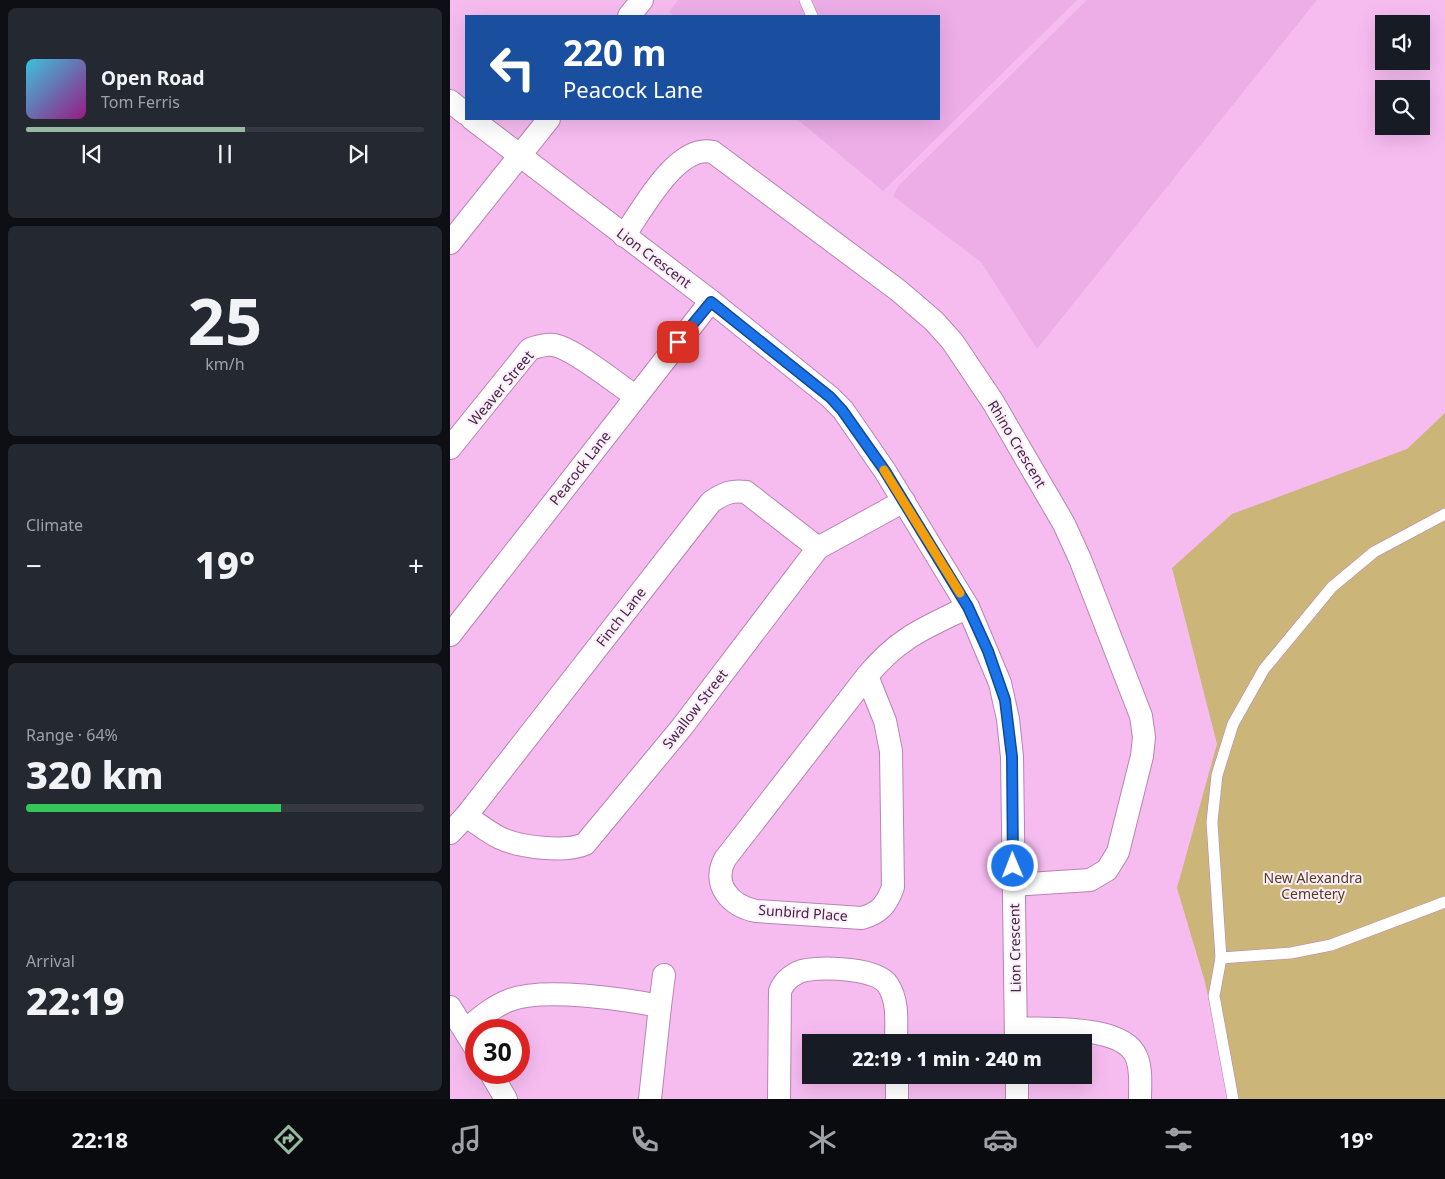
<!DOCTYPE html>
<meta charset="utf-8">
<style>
:root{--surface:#171b24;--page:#242831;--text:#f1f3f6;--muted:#9ea1a6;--line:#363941;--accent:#97b8a2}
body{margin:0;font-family:"Noto Sans",sans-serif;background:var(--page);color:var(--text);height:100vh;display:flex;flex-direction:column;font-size:19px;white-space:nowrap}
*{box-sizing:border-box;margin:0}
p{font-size:16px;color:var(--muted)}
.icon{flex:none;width:28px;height:28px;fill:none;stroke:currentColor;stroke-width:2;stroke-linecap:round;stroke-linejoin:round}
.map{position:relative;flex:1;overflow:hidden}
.drawer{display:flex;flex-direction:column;gap:8px;padding:8px;background:#0d0f14;width:450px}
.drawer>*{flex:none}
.banner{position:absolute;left:15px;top:15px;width:475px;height:105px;border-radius:0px;box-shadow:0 5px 20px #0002;background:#1a4fa0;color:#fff;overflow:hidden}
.controls{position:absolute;left:925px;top:15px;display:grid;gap:10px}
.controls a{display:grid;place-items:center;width:55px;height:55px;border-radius:0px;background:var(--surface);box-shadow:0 5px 20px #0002;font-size:25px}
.speed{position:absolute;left:15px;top:1019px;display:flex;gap:10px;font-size:25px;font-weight:700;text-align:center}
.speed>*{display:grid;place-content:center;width:65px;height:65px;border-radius:50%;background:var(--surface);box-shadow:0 5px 20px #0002;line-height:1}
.speed .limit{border:8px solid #d22;background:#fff;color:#111}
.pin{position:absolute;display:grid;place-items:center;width:42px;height:42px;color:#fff;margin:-21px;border-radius:10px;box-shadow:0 2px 8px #0006}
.me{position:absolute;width:55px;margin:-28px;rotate:359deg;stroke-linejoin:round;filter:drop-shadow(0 0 4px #0008)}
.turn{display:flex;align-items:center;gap:18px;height:105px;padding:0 15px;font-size:22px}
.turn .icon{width:65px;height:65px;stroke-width:2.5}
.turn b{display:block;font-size:35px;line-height:42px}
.big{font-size:38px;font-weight:800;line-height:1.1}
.drawer .card{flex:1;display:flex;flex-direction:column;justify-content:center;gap:8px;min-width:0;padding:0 18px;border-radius:8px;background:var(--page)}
.drawer .dial{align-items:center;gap:0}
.dial b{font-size:65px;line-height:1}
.song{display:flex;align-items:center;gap:15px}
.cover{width:60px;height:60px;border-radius:8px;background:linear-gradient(135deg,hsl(190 70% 55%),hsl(310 70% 35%))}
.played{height:5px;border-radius:2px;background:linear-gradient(90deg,var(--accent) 55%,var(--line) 55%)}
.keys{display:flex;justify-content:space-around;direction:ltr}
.heat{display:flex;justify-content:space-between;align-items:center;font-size:28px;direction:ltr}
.charge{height:8px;border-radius:4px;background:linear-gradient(90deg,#34c759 64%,var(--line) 0)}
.trip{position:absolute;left:352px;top:1034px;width:290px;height:50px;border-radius:0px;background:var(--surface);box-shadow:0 5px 20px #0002;font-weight:800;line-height:50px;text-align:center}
.dock{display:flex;height:80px;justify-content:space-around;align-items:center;background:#090b0e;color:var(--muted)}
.dock .icon{width:35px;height:35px}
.dock .on{color:var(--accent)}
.dock b{font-size:22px;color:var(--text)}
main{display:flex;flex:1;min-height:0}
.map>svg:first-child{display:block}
.built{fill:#edade7}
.green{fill:#cbb578}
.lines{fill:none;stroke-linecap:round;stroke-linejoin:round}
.service-casing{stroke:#b982b4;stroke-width:12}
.minor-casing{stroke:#b982b4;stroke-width:24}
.service{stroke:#fff;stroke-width:11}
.minor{stroke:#fff;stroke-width:22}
.route-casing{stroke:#114b97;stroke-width:12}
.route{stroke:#1a73e8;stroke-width:9}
.slow{stroke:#f59e0b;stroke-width:9}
.labels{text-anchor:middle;stroke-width:4;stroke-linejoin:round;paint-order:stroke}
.street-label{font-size:14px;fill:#3f293d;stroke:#feecfc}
.park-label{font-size:14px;fill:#4f4119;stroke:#feecfc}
</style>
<main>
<section class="drawer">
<div class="card">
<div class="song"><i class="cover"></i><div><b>Open Road</b><p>Tom Ferris</p></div></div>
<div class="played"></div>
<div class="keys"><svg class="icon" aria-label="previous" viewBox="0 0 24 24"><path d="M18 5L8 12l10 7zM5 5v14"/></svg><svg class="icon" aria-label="pause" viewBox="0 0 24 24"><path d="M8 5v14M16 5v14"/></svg><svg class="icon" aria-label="next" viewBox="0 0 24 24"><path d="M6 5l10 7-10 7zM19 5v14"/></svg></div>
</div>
<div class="card dial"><b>25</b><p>km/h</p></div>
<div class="card"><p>Climate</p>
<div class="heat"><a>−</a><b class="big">19°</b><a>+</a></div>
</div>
<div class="card"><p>Range · 64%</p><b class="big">320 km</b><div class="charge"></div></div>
<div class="card"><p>Arrival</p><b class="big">22:19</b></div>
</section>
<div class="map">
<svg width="995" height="1099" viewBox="0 0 995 1099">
<rect width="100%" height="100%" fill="#f6bcf0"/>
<g class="built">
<path d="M228 0H627L433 191 347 119H489V16H224L219 12Z"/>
<path d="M637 0H867L587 349 531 262 443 196 449 185Z"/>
</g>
<path class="green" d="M995 413V1099H779L755 982 727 888 767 744 722 568 782 514 957 449Z"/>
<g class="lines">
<defs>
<g id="service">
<path d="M355 0 362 16"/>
<path d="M771 958 841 953 881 945 995 902"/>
<path d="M783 1099 764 996 771 958 762 822 767 775 783 724 814 669 882 587 924 552 995 514"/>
</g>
<g id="minor">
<path d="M179 16 192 0"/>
<path d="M0 101 16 114"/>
<path d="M22 119 261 301 380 397 393 410 435 471 518 607 550 683 558 719 562 757 566 1042"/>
<path d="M174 236C192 210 227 143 263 152L449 291 484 321 502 341 543 402 614 524 630 559 691 716 694 737 692 756 668 852 657 870 640 880 563 885"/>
<path d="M0 243 99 119"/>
<path d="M0 448 80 349C87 347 94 344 103 345 122 347 167 384 185 396"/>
<path d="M0 635 261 301"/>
<path d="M417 676 435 721 441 751 443 887C437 904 430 913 412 918L306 911C281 906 261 885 275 859Z"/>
<path d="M417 676C449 637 475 628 518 607"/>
<path d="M16 816C27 823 38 832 50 838 69 847 115 853 135 844L232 727 368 548 454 501"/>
<path d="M0 833 16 816 261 502C274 493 282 490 296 492L368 548"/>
<path d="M210 1006 214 975"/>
<path d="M0 1007 26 1049"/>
<path d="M566 1028C596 1030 672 1024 686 1056 692 1069 690 1085 690 1099"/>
<path d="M15 1030C29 1019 43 1006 60 1000 93 987 173 999 210 1006L200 1099"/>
<path d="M40 1072 56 1099"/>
<path d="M447 1075V1099"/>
<path d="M567 1075V1099"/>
<path d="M329 1099 330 991C334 980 345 972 356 970 376 967 427 968 438 985 449 1002 446 1024 446 1042"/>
</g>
</defs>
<use href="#service" class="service-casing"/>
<use href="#minor" class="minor-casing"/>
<use href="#service" class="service"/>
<use href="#minor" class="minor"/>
</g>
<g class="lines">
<defs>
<path id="route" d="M228 342 261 302 380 397 392 410 435 471 518 607 538 651 555 700 562 757 563 866"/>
</defs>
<use href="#route" class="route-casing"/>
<use href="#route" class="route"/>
<path class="slow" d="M434 470 510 593"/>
</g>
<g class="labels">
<g class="street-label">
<text transform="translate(204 258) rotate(37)" y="5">Lion Crescent</text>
<text transform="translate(51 388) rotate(-50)" y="5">Weaver Street</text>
<text transform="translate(567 444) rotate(59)" y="5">Rhino Crescent</text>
<text transform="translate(130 468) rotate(-52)" y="5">Peacock Lane</text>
<text transform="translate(171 617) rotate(-52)" y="5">Finch Lane</text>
<text transform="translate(245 709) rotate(-52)" y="5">Swallow Street</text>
<text transform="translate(353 913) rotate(4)" y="5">Sunbird Place</text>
<text transform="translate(565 948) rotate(-91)" y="5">Lion Crescent</text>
</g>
<g class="park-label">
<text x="863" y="883">New Alexandra<tspan x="863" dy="16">Cemetery</tspan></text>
</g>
</g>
</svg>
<div class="controls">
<a><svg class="icon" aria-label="sound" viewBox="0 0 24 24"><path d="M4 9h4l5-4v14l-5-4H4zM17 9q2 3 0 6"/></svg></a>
<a><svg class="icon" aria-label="search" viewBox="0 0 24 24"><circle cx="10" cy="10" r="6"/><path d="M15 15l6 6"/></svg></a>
</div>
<div class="speed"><div class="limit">30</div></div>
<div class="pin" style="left:228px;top:342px;background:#d93025"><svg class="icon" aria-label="arrive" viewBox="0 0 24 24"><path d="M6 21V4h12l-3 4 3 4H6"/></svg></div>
<svg class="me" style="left:563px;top:866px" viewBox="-20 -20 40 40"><circle r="17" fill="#1a73e8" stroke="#fff" stroke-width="3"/><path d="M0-11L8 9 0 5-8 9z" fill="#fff"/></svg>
<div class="trip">22:19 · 1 min · 240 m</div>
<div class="banner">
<div class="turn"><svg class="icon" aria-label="left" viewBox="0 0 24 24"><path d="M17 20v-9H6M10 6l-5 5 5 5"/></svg><div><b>220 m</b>Peacock Lane</div></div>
</div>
</div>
</main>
<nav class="dock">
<b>22:18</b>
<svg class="icon on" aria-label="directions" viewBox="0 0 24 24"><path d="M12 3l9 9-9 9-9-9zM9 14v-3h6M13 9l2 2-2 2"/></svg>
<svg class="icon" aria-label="music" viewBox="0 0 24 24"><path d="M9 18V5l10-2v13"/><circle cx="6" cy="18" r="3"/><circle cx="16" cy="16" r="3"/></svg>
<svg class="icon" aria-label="phone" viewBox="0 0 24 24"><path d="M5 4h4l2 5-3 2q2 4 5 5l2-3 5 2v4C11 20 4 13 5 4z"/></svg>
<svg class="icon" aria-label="climate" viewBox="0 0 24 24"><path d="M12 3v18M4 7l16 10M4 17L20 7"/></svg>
<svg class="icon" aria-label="car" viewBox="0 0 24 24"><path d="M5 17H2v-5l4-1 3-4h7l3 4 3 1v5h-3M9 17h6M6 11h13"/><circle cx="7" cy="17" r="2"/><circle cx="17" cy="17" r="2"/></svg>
<svg class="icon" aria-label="filters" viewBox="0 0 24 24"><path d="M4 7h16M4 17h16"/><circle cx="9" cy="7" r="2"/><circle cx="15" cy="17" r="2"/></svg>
<b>19°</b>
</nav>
